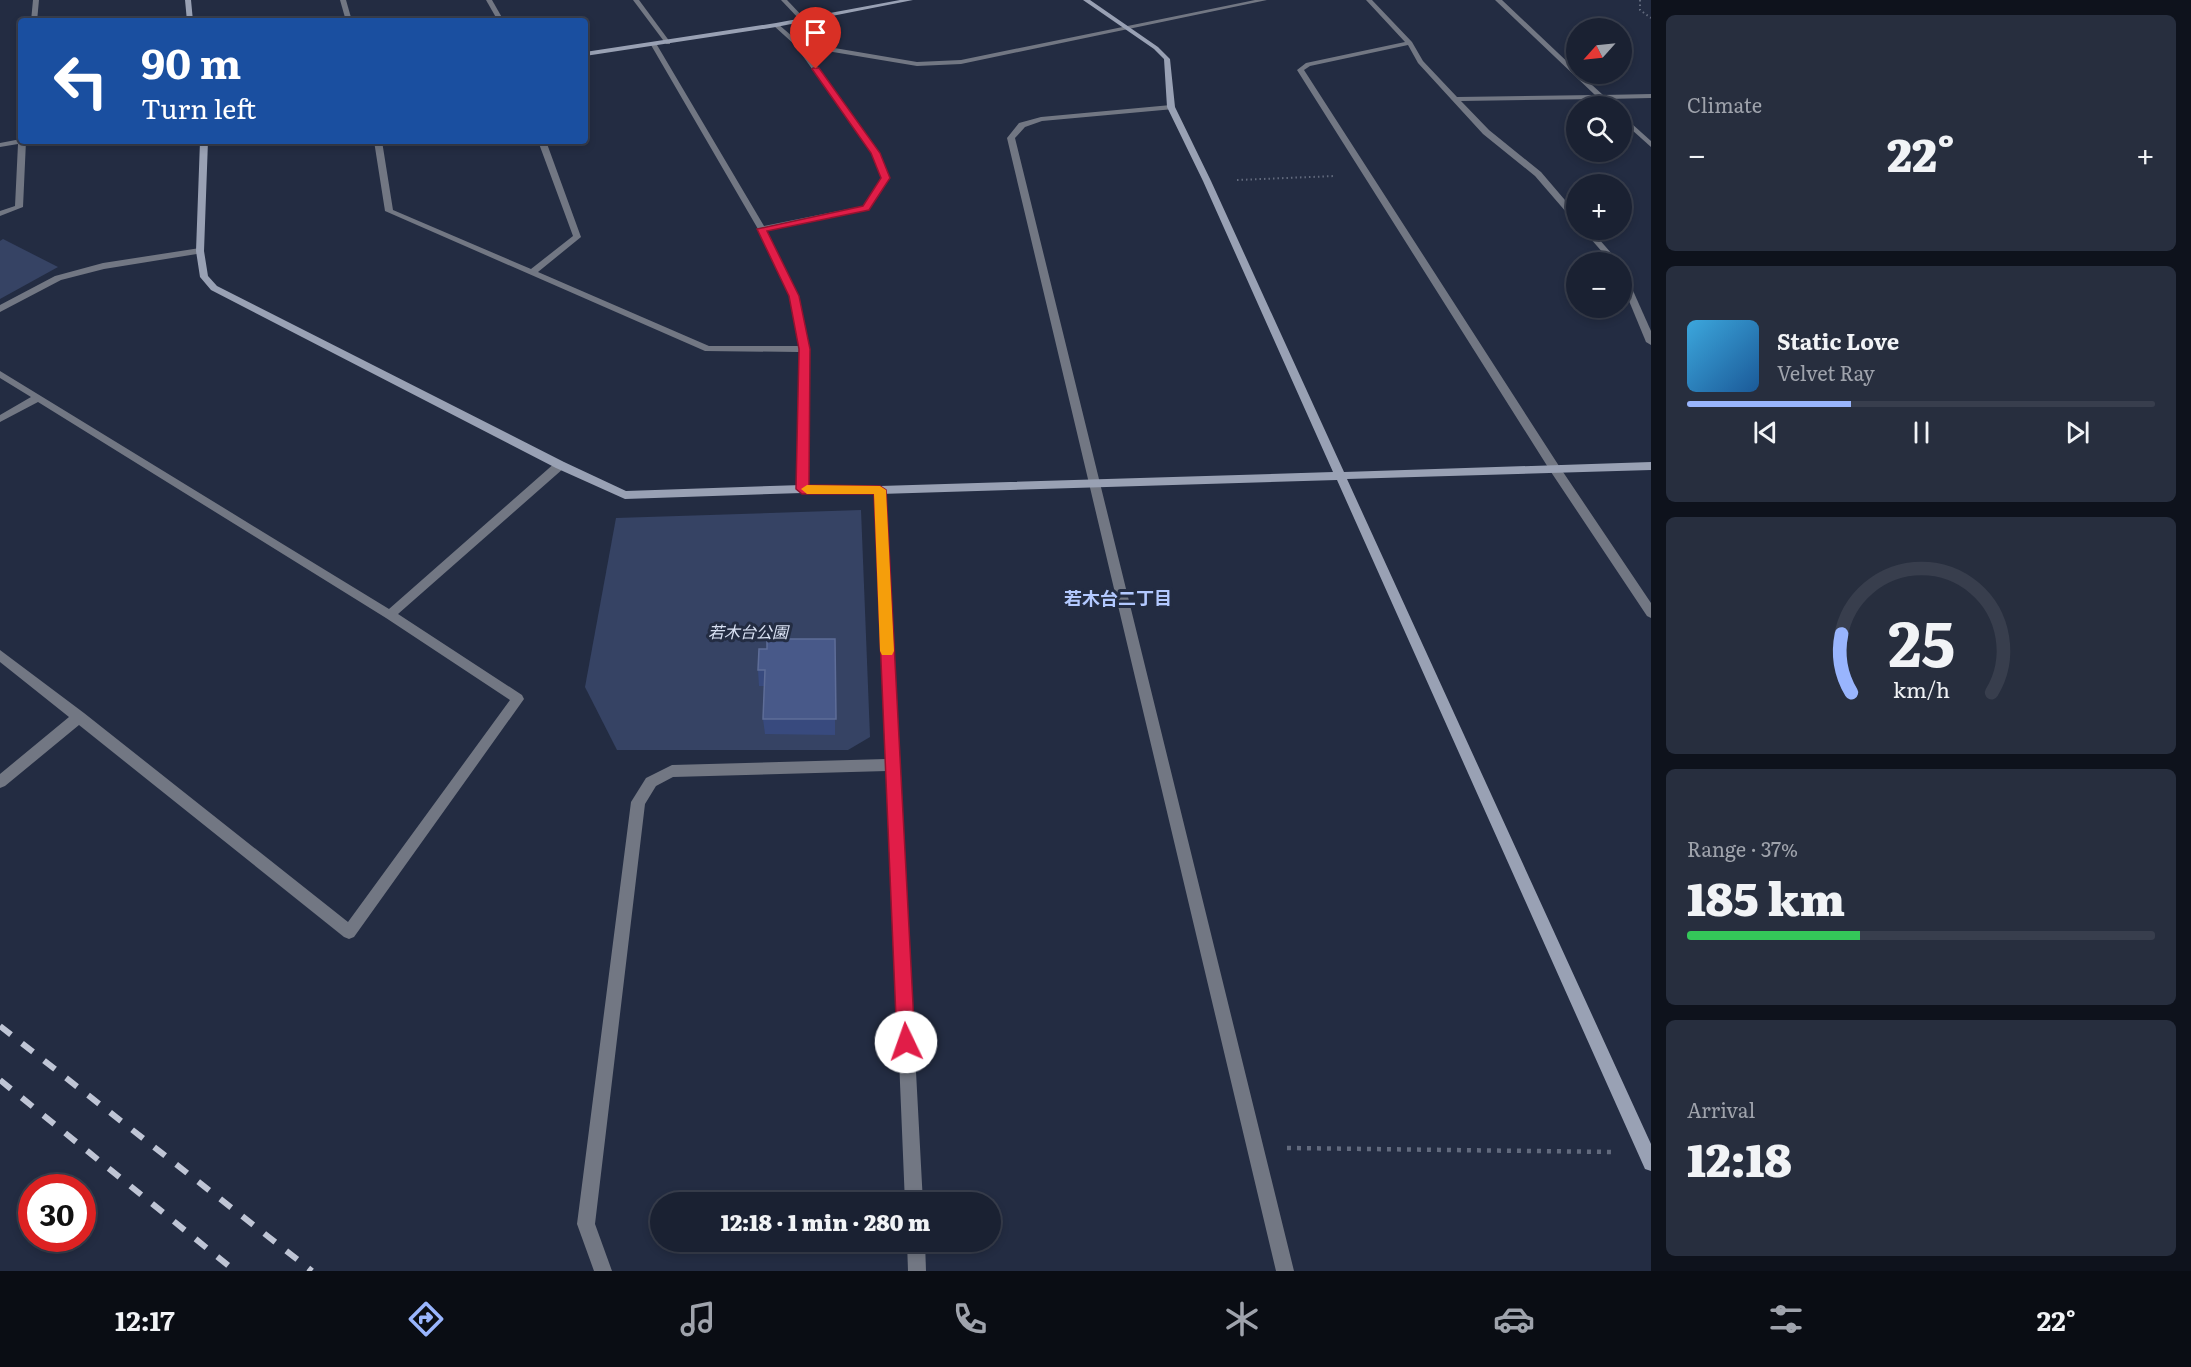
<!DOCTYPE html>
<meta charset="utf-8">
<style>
:root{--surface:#1a2132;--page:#272e3e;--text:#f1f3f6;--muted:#9fa3ac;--line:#383e4d;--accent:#99b5fd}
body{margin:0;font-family:Literata,"Noto Sans JP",serif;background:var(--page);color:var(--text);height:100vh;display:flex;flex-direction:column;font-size:22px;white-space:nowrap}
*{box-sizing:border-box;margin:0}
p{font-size:20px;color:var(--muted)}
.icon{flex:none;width:33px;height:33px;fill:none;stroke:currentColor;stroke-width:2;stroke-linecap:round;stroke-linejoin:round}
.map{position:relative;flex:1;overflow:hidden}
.side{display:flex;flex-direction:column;gap:15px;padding:15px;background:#0e121c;width:540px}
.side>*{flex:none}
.banner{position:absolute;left:18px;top:18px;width:570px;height:126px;border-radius:6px;box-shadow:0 3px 9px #0003,0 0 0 2px var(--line);background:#1a4fa0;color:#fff;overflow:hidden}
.needle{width:39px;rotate:243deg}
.controls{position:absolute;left:1566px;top:18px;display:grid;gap:12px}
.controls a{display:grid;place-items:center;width:66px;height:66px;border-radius:50%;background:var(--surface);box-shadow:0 3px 9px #0003,0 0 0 2px var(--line);font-size:30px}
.speed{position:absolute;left:18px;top:1174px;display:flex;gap:12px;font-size:30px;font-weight:700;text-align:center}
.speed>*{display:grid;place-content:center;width:78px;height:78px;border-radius:50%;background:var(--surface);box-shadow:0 3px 9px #0003,0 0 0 2px var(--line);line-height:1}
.speed .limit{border:9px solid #d22;background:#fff;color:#111}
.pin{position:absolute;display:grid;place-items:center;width:51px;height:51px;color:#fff;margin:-62px -26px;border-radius:50% 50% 50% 0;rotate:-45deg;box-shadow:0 0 6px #0007}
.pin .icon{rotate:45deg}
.me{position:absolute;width:66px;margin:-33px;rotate:357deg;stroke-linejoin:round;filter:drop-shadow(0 0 4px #0008)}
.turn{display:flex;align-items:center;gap:21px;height:126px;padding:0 24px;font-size:27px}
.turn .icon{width:78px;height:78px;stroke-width:2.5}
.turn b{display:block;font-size:42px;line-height:51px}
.big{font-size:45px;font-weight:800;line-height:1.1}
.side .widget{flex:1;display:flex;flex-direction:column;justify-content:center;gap:9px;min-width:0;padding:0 21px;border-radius:9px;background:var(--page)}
.side .dial{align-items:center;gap:0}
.dial svg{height:156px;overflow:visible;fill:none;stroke:var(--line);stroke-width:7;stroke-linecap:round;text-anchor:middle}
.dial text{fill:var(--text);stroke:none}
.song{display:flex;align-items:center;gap:18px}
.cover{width:72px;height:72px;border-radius:9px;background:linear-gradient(135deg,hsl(200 70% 55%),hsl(210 70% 35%))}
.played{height:6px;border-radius:3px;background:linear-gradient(90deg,var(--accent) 35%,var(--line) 35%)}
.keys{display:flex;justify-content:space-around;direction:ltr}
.heat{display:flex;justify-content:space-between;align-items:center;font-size:33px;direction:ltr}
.charge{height:9px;border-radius:4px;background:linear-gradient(90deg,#34c759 37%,var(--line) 0)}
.trip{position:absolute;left:650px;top:1192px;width:351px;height:60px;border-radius:30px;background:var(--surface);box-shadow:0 3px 9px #0003,0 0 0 2px var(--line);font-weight:800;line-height:60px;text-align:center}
.tabs{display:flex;height:96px;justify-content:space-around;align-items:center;background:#0a0d14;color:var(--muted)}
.tabs .icon{width:42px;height:42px}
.tabs .current{color:var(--accent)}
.tabs b{font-size:27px;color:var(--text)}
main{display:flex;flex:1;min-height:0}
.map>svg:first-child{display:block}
.green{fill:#364364}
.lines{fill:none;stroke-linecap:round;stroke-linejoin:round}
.path-far1{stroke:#626a7d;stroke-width:2;stroke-dasharray:1.5 3;stroke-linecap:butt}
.path{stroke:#626a7d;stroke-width:4.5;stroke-dasharray:4 6;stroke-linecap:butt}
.street{fill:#727783;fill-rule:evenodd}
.secondary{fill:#99a1b4;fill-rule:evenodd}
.rail{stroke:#bfc5d5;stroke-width:6;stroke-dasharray:14 14;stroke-linecap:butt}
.wall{fill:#384a7e}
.building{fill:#485989;stroke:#5e6d98;stroke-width:1.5}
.route{fill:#e11d48;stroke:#92132f;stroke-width:1.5}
.slow{fill:#f59e0b}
.labels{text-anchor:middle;stroke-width:6;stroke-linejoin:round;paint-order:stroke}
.park-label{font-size:16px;font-style:italic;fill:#d9e1f3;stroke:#232c42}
.neighbourhood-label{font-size:18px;font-weight:bold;fill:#b3c9ff;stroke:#232c42}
</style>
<main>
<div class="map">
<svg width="1651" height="1271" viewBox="0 0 1651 1271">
<rect width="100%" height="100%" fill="#232c42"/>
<g class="green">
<path d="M3 239 58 267 0 299V241Z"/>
<path d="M861 510 870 737 848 750H617L585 687 616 518Z"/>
</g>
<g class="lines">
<g class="path-far1">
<path d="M1640 0V10L1651 18"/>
<path d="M1237 180 1335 176"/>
</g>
<path class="path" d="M1287 1148 1613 1152"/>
<g class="street">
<path d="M33 0H39L37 21H31Z"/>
<path d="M340 0H346L352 21H346Z"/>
<path d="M486 0H492L504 21H498Z"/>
<path d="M633 0H639L670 42V44H666Z"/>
<path d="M781 0H787L805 19V21H801Z"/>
<path d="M1255 0H1267L961 64 917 66 803 47 880 153 889 178 869 210 767 231 798 296 809 349 807 489 802 493 797 489 799 352 705 351 385 211 374 141H382L393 210 531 269 573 236 538 141H546L581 237 538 272 709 346H799L790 296 758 229 651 45 652 44 657 45 764 226 863 206 881 178 872 153 795 45 774 26V24H778L799 42 917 62 961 60Z"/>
<path d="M1366 0H1372L1412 42 1423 61 1457 97 1595 95 1495 0H1502L1576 70V74H1580L1603 95 1651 94V98L1607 99 1614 106H1607L1599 99 1461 101 1489 130 1541 172 1576 213V220H1573L1535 176 1483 134 1418 63 1408 45 1310 66 1304 70 1559 466 1651 603V618L1647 616 1551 472 1297 70 1306 63 1405 42Z"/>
<path d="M1171 105 1175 107 1174 109 1042 121 1025 127 1015 138 1294 1271H1276L1007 138 1019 123 1041 117Z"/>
<path d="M1622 115 1651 141V147L1622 121Z"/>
<path d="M21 139V141H26L23 207 0 216V211L15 206 18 144 0 147V143Z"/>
<path d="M1583 230H1591L1619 262H1611Z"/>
<path d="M200 248 204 251 203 253 104 269 61 280 0 312V305L55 276 103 263Z"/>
<path d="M1622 272 1626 275 1651 331V345L1646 342 1622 284Z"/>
<path d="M0 371 389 609 556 462H564L565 465 564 468 398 614 522 695 524 699 354 937 349 939 344 937 79 725 5 786 0 788V774L69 717 0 662V650L84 713 348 922 510 700 386 618 38 402 0 422V415L31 397 0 378Z"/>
<path d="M880 486 885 490 923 1203H905L887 771 673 777 656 786 645 804 595 1224 612 1271H594L577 1224 631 802 646 778 672 765 886 759 875 490Z"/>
<path d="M907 1242H925L926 1271H908Z"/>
</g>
<g class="secondary">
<path d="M185 0H191L193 21H187Z"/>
<path d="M900 0H913L776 27 585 56V52L776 23Z"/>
<path d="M1083 0H1090L1158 47 1170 59 1175 107 1211 181 1344 472 1651 462V470L1347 479 1651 1144V1171L1645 1169 1337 480 880 494 802 493 625 499 556 468 211 290 200 277 196 251 200 141H208L204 251 208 276 217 286 564 462 626 491 802 485 880 486 1333 472 1203 181 1167 107 1164 59 1154 49Z"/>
</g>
<g class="rail">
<path d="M0 1026 312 1271"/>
<path d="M0 1080 235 1271"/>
</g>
</g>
<path class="wall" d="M835 639V735L765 734 763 719 764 686H759L758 670 767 649Z"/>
<path class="building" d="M767 639H835L836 719H763L765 670H758L759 649H767Z"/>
<path class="route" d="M813 68H819L880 153 890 178 869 210 767 231 799 296 810 349 809 485 880 486 886 490 915 1042 912 1048 906 1051 900 1048 897 1042 874 494H802L796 489 799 349 789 296 757 229 863 206 881 178 871 153 812 69Z"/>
<path class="slow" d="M807 485 880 486 886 490 894 651 892 655H882L880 651 874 494H807L801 489Z"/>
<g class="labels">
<g class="park-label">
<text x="748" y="638">若木台公園</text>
</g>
<g class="neighbourhood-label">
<text x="1118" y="605">若木台二丁目</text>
</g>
</g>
</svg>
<div class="controls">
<a><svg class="needle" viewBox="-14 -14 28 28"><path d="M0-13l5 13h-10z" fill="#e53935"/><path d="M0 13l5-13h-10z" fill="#9fa3ac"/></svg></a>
<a><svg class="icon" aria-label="search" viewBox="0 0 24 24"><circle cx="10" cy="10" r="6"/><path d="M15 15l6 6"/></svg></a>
<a>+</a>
<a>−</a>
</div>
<div class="speed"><div class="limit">30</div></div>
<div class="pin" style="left:816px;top:69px;background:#d93025"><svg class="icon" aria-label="arrive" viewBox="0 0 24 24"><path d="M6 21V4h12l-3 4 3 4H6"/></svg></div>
<svg class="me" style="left:906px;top:1042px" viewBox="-20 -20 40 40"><circle r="19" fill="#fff"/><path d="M0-13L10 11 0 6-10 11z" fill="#e11d48"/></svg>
<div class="trip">12:18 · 1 min · 280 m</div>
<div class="banner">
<div class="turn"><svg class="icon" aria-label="left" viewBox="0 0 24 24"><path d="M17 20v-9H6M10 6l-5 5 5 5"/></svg><div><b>90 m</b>Turn left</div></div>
</div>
</div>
<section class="side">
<div class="widget"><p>Climate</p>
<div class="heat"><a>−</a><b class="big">22°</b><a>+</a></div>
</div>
<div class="widget">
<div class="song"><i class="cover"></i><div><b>Static Love</b><p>Velvet Ray</p></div></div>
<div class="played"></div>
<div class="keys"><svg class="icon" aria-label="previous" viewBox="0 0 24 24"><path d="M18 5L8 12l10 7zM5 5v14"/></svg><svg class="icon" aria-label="pause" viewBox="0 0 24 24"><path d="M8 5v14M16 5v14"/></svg><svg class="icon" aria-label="next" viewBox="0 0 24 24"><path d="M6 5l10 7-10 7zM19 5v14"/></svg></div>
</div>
<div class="widget dial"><svg viewBox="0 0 100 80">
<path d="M14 69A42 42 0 1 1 86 69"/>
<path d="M14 69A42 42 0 0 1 9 39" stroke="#99b5fd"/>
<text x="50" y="56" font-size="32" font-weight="700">25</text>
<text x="50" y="72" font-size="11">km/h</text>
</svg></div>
<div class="widget"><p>Range · 37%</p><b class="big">185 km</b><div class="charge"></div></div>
<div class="widget"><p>Arrival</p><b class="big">12:18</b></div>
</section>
</main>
<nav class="tabs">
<b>12:17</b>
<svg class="icon current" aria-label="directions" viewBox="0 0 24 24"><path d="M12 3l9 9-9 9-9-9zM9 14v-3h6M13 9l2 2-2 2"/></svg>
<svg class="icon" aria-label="music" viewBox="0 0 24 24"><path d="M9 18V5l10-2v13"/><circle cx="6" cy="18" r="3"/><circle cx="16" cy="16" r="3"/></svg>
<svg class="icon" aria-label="phone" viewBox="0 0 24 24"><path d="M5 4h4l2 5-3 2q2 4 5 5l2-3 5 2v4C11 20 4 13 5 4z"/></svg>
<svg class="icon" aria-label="climate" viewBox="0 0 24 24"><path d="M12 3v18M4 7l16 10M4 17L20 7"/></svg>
<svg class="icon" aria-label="car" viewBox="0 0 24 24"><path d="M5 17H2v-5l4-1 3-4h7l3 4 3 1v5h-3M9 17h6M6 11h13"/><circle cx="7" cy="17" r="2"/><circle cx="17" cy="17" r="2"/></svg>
<svg class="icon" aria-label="filters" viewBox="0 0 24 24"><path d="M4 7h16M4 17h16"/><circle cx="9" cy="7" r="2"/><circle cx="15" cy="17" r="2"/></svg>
<b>22°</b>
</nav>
